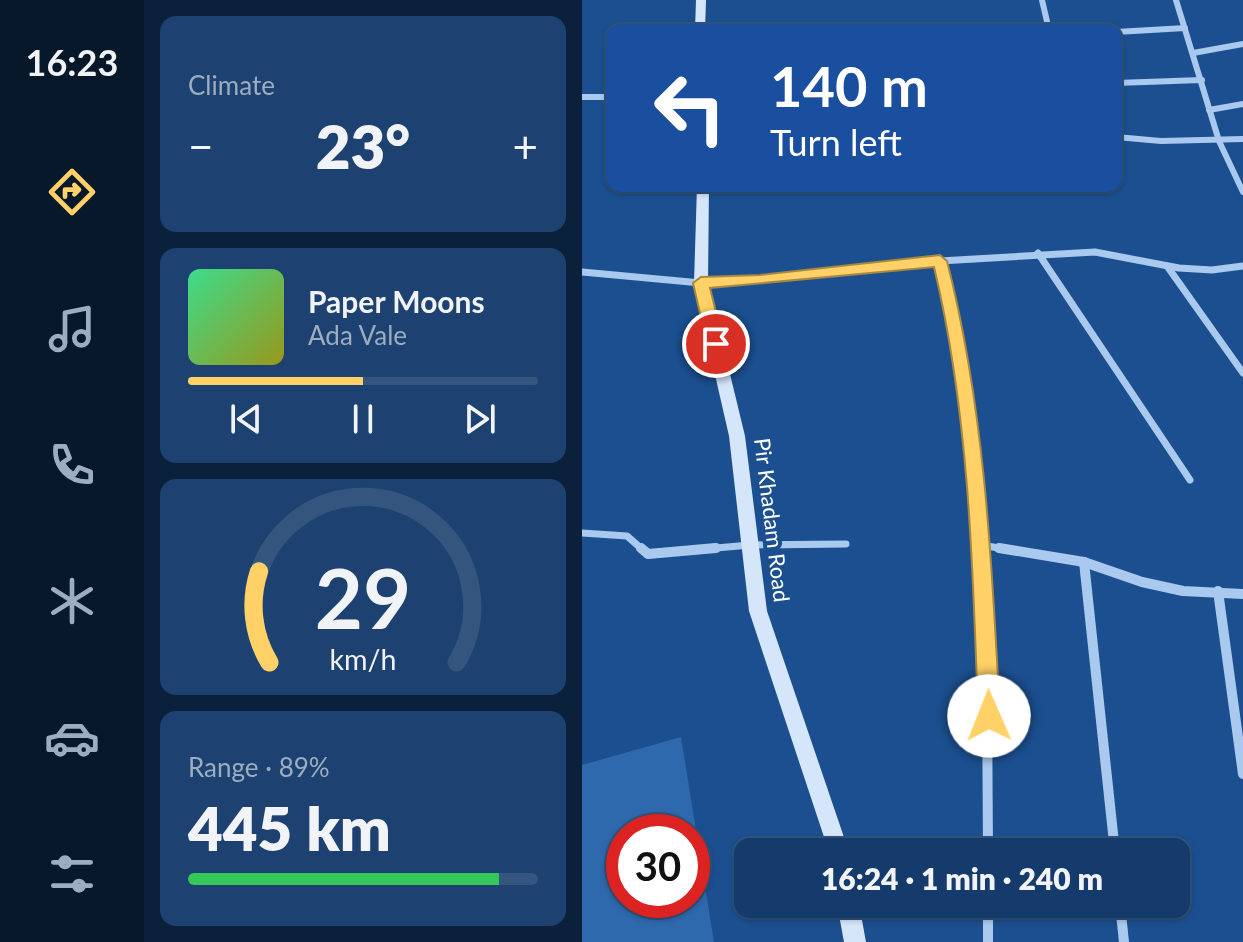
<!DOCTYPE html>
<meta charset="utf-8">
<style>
:root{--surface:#143b6b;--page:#1d4271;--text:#f1f3f6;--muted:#9dadc1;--line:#33557e;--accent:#ffd166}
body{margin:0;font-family:Lato,sans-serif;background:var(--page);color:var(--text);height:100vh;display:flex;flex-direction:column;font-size:30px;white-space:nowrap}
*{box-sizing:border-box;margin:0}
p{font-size:26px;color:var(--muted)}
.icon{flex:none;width:44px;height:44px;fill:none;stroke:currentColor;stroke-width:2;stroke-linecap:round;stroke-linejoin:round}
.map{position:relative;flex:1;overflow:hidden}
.side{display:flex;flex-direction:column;gap:16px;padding:16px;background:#0b203b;width:438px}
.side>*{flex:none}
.banner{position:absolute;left:24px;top:24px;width:516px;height:168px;border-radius:16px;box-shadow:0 2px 6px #0004,0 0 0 2px var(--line);background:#1a4fa0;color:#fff;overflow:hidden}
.speed{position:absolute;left:24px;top:814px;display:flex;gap:16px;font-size:40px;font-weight:700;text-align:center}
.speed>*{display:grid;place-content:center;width:104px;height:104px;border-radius:50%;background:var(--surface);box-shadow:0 2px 6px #0004,0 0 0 2px var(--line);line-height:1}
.speed .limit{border:12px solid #d22;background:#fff;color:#111}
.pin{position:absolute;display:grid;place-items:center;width:68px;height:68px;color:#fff;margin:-34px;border:4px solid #fff;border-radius:50%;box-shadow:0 2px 8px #0007}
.me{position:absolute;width:88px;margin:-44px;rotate:359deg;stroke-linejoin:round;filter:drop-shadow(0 0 6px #0008)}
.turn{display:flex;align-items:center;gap:28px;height:168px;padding:0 32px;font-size:36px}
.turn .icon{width:104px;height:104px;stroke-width:2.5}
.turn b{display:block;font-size:56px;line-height:68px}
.big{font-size:60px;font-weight:800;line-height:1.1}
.side .widget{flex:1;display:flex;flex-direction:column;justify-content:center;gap:12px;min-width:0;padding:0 28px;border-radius:16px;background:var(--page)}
.side .dial{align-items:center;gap:0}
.dial svg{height:208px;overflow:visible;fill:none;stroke:var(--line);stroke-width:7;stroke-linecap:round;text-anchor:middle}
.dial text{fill:var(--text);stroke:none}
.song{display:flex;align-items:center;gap:24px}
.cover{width:96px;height:96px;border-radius:12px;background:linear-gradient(135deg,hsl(150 70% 55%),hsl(60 70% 35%))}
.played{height:8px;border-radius:4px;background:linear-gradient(90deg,var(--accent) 50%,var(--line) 50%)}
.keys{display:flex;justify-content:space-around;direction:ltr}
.heat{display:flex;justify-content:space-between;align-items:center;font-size:44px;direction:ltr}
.charge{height:12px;border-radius:6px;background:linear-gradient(90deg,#34c759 89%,var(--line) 0)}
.trip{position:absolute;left:152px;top:838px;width:456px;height:80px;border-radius:16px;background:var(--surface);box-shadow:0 2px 6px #0004,0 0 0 2px var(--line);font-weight:800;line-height:80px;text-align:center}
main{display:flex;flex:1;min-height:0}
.tab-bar{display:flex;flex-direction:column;width:144px;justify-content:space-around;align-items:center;background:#08182b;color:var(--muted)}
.tab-bar .icon{width:56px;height:56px}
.tab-bar .selected{color:var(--accent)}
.tab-bar b{font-size:36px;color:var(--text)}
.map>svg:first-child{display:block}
.green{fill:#2e69ad;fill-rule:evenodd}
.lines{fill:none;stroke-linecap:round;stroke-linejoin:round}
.street-far2{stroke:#a9c9ee;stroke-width:6}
.street-far1{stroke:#a9c9ee;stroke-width:7}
.street{stroke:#a9c9ee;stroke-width:10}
.secondary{fill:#d6e6fa;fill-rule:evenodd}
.route{fill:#ffd166;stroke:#a68842;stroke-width:2}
.labels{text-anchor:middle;stroke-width:8;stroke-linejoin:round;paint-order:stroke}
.street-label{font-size:22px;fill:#fff;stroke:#1b4f8f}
</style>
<main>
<nav class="tab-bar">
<b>16:23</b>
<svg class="icon selected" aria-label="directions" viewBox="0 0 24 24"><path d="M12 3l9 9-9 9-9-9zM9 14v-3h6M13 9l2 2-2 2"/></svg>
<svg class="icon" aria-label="music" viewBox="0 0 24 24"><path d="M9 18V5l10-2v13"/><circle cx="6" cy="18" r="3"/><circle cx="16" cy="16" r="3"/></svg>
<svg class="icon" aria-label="phone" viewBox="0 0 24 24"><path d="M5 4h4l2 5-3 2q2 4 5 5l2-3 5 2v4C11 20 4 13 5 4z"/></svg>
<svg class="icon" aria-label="climate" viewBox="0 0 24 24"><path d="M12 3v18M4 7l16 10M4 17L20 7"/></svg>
<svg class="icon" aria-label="car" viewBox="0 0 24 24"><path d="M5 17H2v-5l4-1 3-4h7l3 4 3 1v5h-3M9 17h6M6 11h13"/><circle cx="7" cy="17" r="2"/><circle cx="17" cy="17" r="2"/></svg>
<svg class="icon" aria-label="filters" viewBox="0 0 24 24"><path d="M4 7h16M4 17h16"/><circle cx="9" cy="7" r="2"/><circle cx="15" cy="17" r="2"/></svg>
</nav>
<section class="side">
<div class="widget"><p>Climate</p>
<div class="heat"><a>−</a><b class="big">23°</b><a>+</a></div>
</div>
<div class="widget">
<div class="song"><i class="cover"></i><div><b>Paper Moons</b><p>Ada Vale</p></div></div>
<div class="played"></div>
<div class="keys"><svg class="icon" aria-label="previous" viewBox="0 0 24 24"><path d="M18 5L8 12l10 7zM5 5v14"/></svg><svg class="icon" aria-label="pause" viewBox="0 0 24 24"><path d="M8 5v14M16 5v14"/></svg><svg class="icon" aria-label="next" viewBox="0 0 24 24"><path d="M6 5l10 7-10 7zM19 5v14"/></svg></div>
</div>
<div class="widget dial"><svg viewBox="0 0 100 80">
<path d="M14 69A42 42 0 1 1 86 69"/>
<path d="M14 69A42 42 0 0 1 10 34" stroke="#ffd166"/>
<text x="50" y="56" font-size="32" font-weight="700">29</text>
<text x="50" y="72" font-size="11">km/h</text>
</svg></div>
<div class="widget"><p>Range · 89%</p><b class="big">445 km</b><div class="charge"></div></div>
</section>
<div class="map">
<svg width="661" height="942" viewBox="0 0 661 942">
<rect width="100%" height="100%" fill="#1b4f8f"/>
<path class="green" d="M99 737 132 942H0V765ZM42 832H110V900H42Z"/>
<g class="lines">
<g class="street-far2">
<path d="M460 0 467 30"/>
<path d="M594 0 637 141 661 192"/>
<path d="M534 32 603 28"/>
<path d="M611 53 661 44"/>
<path d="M534 83 620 80"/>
<path d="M0 97H30"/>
<path d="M627 110 661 104"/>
<path d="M534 137 579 141 661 139"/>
</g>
<g class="street-far1">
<path d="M456 253 608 480"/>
<path d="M358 261 381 390 398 550"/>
<path d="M585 266 661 373"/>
<path d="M0 272 119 283 178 280 358 261 513 252 597 268 630 270 661 266"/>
<path d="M0 533 45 536 61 550"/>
<path d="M399 545 429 550"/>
<path d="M111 550 168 545 264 544"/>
</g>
<g class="street">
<path d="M59 548 66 554 134 548"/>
<path d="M398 548 405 695 406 852"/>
<path d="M417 548 502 562 560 582 601 591 661 594"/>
<path d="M502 562 533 852"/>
<path d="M636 591 661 774"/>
<path d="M406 904V942"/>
<path d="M538 904 542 942"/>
</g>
<g class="secondary">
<path d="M114 0H124L123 30H113Z"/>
<path d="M115 186H127L126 283 163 436 185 611 267 852H247L167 611 147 436 112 283Z"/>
<path d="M255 904H277L284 942H262Z"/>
</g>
</g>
<path class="route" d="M358 255 365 261C403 409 410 564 418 716L414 723 407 726 399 723 396 716C391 566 387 413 352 267L128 288 142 344 134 351 125 344 111 283 119 277 178 275Z"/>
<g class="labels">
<g class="street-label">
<text transform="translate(190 520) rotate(83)" y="8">Pir Khadam Road</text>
</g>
</g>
</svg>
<div class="speed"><div class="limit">30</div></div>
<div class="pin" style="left:134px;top:344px;background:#d93025"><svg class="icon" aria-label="arrive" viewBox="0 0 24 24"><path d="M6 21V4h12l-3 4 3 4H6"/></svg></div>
<svg class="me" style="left:407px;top:716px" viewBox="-20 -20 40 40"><circle r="19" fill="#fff"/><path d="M0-13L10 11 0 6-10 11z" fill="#ffd166"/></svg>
<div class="trip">16:24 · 1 min · 240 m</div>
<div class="banner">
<div class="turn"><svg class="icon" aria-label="left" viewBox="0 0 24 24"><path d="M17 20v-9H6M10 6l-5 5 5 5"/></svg><div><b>140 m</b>Turn left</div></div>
</div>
</div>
</main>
